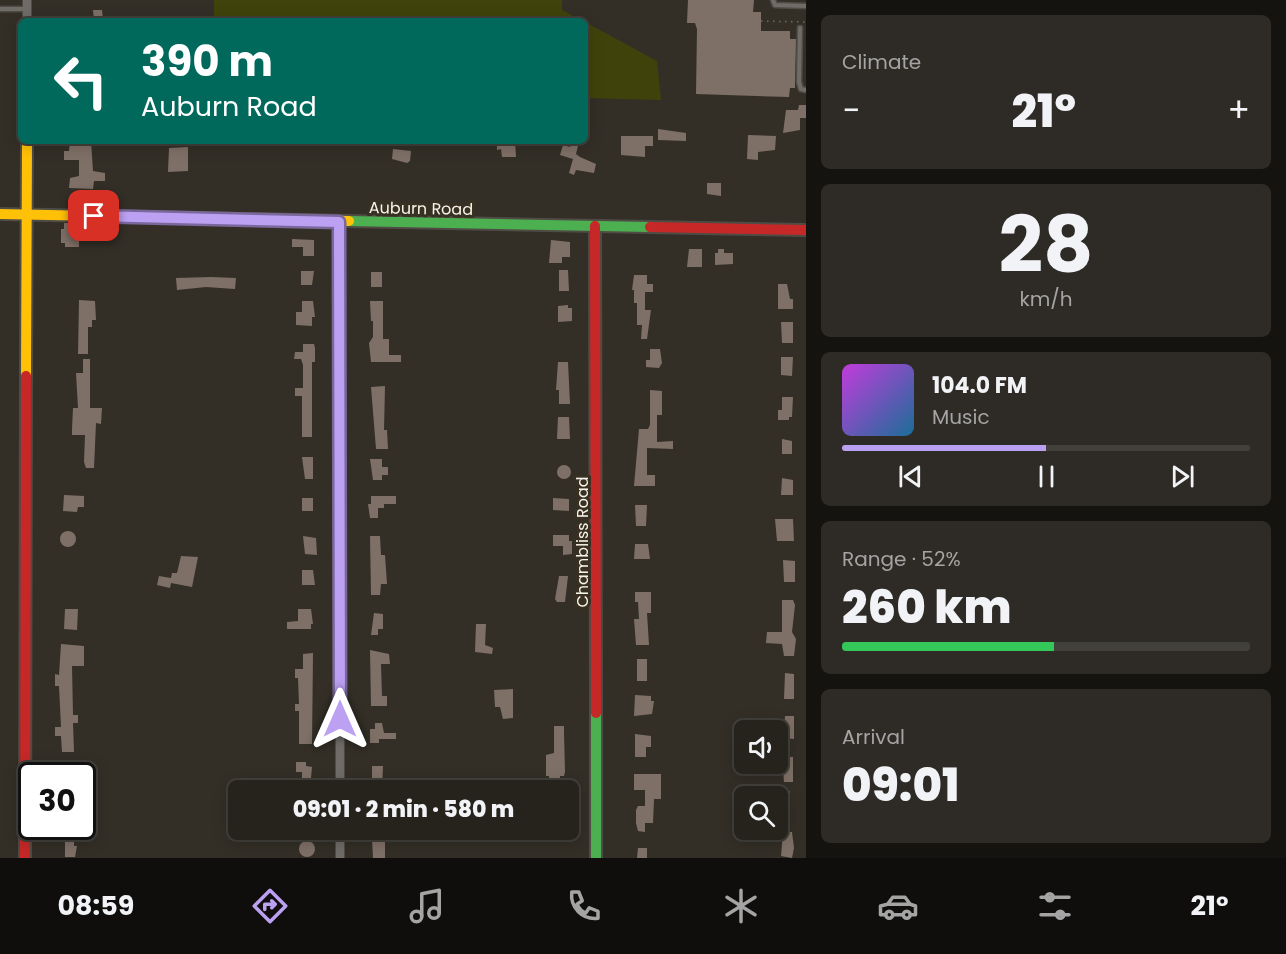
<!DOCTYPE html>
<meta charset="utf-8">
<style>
:root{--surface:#26231d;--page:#2e2b26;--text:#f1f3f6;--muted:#a4a4a4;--line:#42403b;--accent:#bca0f2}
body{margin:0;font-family:Poppins,sans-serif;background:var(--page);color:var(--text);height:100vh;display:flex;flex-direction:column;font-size:22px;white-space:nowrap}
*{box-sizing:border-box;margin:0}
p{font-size:20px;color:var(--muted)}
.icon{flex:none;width:33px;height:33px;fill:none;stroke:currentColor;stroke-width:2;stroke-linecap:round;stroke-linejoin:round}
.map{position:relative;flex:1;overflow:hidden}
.panel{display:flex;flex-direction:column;gap:15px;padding:15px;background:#151310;width:480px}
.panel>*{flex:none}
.guide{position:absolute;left:18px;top:18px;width:570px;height:126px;border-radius:9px;box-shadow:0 3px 15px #0003,0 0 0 2px var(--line);background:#00695c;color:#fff;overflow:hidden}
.buttons{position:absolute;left:734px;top:720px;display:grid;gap:12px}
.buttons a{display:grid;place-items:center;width:54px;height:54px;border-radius:9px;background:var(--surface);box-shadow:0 3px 15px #0003,0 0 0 2px var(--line);font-size:30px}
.speed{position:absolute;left:18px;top:762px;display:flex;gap:12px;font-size:30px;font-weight:700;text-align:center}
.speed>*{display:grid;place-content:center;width:78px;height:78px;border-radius:50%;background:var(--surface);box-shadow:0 3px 15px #0003,0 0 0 2px var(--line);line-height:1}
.speed .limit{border:3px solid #111;border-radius:9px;background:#fff;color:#111}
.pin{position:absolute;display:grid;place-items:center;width:51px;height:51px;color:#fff;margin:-26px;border-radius:12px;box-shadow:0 3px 9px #0006}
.me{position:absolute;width:66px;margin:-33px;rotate:0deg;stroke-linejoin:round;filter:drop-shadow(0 0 4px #0008)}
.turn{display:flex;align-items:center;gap:21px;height:126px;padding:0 24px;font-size:27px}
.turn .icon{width:78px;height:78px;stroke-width:2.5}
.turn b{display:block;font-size:42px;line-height:51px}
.big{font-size:45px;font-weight:800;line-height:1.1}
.panel .tile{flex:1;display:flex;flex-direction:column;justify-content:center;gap:9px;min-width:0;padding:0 21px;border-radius:9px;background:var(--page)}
.panel .dial{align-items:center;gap:0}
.dial b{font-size:78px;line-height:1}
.song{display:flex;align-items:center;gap:18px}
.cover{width:72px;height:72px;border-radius:9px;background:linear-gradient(135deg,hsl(290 70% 55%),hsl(200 70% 35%))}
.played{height:6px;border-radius:3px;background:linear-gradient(90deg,var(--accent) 50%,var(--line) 50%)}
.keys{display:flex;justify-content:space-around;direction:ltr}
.heat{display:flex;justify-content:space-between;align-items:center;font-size:33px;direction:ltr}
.charge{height:9px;border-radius:4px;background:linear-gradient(90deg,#34c759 52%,var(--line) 0)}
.trip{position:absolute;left:228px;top:780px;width:351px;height:60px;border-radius:9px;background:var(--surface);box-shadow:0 3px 15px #0003,0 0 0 2px var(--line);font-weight:800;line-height:60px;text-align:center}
.tab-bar{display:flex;height:96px;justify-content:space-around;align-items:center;background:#0f0e0c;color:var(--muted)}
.tab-bar .icon{width:42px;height:42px}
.tab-bar .current{color:var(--accent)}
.tab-bar b{font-size:27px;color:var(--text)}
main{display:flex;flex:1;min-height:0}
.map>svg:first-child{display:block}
.green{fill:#3f430b}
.building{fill:#7f7067}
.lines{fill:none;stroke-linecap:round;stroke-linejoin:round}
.lane-casing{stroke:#4f4b45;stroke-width:7}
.street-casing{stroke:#4f4b45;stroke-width:10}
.fast-casing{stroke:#4f4b45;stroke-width:14}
.slow-casing{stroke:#4f4b45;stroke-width:14}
.jam-casing{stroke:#4f4b45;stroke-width:14}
.path{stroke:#6f6b67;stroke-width:1.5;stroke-dasharray:1.5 4.5;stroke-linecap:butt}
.lane{stroke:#6f6c67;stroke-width:4}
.street{stroke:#6f6c67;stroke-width:8}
.fast{stroke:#4caf50;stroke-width:10}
.slow{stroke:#ffc107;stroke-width:10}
.jam{stroke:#c62828;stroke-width:10}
.route-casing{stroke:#7a689d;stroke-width:15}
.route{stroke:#bca0f2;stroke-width:10}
.labels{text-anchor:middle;stroke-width:6;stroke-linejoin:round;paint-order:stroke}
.street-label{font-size:16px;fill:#f9f4eb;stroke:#383022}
</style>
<main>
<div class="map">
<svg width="806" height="858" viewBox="0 0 806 858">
<rect width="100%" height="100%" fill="#332f27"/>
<g class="green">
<path d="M214 0H562V10L583 21H214Z"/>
<path d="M585 22 657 61 661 100 585 98Z"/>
</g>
<g class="building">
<path d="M688 0H754L753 12H761V31H790V39H796L795 84V88H790L789 97 696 94 697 29 695 23H687Z"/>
<path d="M93 10H102L103 19 94 20Z"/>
<path d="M799 105H806V118H800V130L783 133 786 110H798Z"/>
<path d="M658 129 686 133V141L658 140Z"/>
<path d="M748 135 776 136 775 150 758 152V160L747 159Z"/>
<path d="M621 136H653V146H645V157L621 155Z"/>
<path d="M70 141H91L93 171 105 173V181H94L93 189 69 188 70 178 79 176V160H64V151H69Z"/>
<path d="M497 141H515L516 157H502L501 149 497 150Z"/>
<path d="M571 143 578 146 576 154 580 157 596 164 594 173 576 170 574 175 569 173 573 159 560 155 563 145 570 147Z"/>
<path d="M188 147V171L168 172 169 148Z"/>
<path d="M393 149 411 151 410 161 407 163 392 159Z"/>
<path d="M707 183H721V196L707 194Z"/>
<path d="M64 223H72L75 236H79V247H65V243H61V229H64Z"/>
<path d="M292 239 314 240V256H303V247H292Z"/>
<path d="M551 240 570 242V257H562V263H549Z"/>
<path d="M689 249H702V267H687Z"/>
<path d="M718 249H724V253H733V264L715 265V253H718Z"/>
<path d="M559 270H568L569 291H559Z"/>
<path d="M301 271H314L312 285H301Z"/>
<rect x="371" y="272" width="11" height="15"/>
<path d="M634 275H647V284H653V292H645V310H651L647 339H641L642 325H637V303H634V290H632Z"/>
<path d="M211 277 236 278 235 289 206 287 177 290 176 278Z"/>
<path d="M778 284H787L790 299H793V309H778Z"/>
<path d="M79 300 95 301 96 320H92V327H88V354H78Z"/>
<path d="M302 301H313L315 317H312V326L296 325V312H302Z"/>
<path d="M370 301H383V339H389V355H401V362H371L369 343 373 337V321H371Z"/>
<path d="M568 305V308H572V321L558 322V306Z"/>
<path d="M781 322H793V343H782Z"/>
<path d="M303 344H314L315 348V362H312V437H302V396H295V388H303V365L301 359H294L295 352H303Z"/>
<path d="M650 349H660L662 363 659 368 646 367V360H650Z"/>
<path d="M781 357H793L792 376 781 375Z"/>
<path d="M83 359H90V408H102L101 424 96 423 94 468H86L84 462 85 435H72V429L73 408H78L76 373H83Z"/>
<path d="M558 362H568L570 404H559V390H556Z"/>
<path d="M385 386 384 430H387L388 449H376L371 387Z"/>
<path d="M650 390 662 391V415H657V442L673 441V449L647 448V475H655V486H634L639 429H648L650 425Z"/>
<path d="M782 397H793L792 417H789V420H778V410H782Z"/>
<path d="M558 417H569L570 439H557Z"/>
<path d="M782 439 792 441V454H782Z"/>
<path d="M302 457H313V479H305Z"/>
<path d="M370 459H382V467H388V475H382V480H373Z"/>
<circle cx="564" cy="472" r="7"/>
<path d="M782 478 793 480V495H781Z"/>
<path d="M64 495 84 496V507H78L77 512 63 511Z"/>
<path d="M371 496H396V504H384V508H378V518H370L368 504H371Z"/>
<rect x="302" y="498" width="11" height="13"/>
<path d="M553 498 569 499V511L553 510Z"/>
<path d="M635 505H647L646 526H636Z"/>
<path d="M775 519H793L794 541H777Z"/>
<circle cx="68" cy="539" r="8"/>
<path d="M553 535H569V541H572V554L563 555V546H553Z"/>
<path d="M303 536 316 538 317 555 305 554Z"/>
<path d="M370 536H380L381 555H385L387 584H381L380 595H371Z"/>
<path d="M635 544H648L650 559H634Z"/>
<path d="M181 556 198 557 192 587 171 583 170 588 157 585 159 576 171 578 172 573H177Z"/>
<path d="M783 560 795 561V582H784Z"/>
<path d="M302 570H313L315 585H302Z"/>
<path d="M559 576H568L565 602H557L555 599Z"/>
<path d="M635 592H651V613H647L649 645H636L634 619H639L638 602H635Z"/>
<path d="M782 600H793L795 605 792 632 796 639 794 656H784L782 644 766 643 767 632H782Z"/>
<path d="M65 609H78L77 630 64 629Z"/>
<path d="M298 609H311L313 624H311V629H287V622L298 621Z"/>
<path d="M374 613 383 614V629H378V635H371Z"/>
<path d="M476 624H486L485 645 493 648 492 654 475 652Z"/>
<path d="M61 644 84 646V666H72L73 715H78V723H73L74 752H62L61 736H55V727H61L59 686H55V674L59 675Z"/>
<path d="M370 650 389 654 390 664H381L382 696H387V706H371Z"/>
<path d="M313 653 312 744H299V711H295V704H299L298 678H295V669H303V654Z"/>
<rect x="637" y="659" width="10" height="22"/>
<path d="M785 673 794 674V699H784Z"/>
<path d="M513 689V718L503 719 500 707H495L494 690Z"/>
<path d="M635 695 651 696V701H654L652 714 634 716Z"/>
<path d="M785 716H794V739L783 738Z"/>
<path d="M375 723H382L384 733H396V739H379V743H370V729H375Z"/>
<path d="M554 726H564V732L565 772 564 776H560V790H549V776H546V755L554 753Z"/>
<path d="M635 734 651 736V747H646V757H635Z"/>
<path d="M782 757H793V782H784Z"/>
<path d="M296 762H306V766L312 767 310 789H302V772H296Z"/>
<path d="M372 766H383L382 789H372Z"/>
<path d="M634 774H661V799H654L653 823H645V832L638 831 636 823V810L638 806H645V790H634Z"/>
<path d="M790 791 789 817 786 821H777V792Z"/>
<path d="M783 832H792L794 848 792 858 781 856Z"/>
<path d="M65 839H74V846H77L75 857H65Z"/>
<path d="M372 839H385V858H373Z"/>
<circle cx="307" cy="849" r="8"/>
<path d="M638 848H647V858H637Z"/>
</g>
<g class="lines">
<defs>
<g id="lane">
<path d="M773 0 775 5 806 6"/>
<path d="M0 9H26"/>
<path d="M800 28 799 82 801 89 806 90"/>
</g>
<g id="street">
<path d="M27 21V0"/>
<path d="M339 222 340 790"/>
<path d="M340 830V858"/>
</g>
<g id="fast">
<path d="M349 221 650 227"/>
<path d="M596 713V858"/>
</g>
<g id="slow">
<path d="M0 214 349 221"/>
<path d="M26 376 27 141"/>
</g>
<g id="jam">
<path d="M595 226 596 713"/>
<path d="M650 227 806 230"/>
<path d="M25 858 26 376"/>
</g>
</defs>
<use href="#lane" class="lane-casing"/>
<use href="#street" class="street-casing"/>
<use href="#fast" class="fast-casing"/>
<use href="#slow" class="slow-casing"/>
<use href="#jam" class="jam-casing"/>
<path class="path" d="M761 21 806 22"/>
<use href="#lane" class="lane"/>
<use href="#street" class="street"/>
<use href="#fast" class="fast"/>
<use href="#slow" class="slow"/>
<use href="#jam" class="jam"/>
</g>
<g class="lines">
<defs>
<path id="route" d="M94 216 339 222 340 719"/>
</defs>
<use href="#route" class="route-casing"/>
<use href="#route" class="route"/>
</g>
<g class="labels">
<g class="street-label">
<text transform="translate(421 208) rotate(1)" y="6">Auburn Road</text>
<text transform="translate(582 542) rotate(-90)" y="6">Chambliss Road</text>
</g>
</g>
</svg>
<div class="buttons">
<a><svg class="icon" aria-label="sound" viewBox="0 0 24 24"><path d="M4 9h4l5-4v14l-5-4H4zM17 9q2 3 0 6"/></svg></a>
<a><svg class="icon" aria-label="search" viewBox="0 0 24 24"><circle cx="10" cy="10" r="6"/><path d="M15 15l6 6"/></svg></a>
</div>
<div class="speed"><div class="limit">30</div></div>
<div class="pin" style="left:94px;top:216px;background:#d93025"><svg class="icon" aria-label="arrive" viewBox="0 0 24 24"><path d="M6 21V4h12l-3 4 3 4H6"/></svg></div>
<svg class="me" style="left:340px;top:719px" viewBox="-20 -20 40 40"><path d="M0-17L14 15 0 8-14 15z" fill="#bca0f2" stroke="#fff" stroke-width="4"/></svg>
<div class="trip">09:01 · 2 min · 580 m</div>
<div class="guide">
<div class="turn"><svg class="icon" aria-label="left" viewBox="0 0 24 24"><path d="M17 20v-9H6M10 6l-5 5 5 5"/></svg><div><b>390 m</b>Auburn Road</div></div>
</div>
</div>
<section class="panel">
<div class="tile"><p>Climate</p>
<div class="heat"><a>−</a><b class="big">21°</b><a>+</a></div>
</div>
<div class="tile dial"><b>28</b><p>km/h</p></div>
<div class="tile">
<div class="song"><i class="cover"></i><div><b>104.0 FM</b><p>Music</p></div></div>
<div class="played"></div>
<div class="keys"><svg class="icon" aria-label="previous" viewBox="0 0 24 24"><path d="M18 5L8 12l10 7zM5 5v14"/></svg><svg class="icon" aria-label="pause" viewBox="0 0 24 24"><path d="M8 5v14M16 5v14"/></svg><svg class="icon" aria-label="next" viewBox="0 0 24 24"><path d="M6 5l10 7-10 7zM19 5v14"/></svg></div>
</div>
<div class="tile"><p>Range · 52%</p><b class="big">260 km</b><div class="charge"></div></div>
<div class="tile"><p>Arrival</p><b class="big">09:01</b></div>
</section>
</main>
<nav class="tab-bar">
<b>08:59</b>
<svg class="icon current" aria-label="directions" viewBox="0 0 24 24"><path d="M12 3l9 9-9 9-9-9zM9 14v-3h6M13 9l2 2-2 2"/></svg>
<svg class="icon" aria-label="music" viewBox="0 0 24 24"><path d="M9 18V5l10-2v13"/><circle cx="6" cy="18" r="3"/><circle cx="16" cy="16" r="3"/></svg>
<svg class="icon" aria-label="phone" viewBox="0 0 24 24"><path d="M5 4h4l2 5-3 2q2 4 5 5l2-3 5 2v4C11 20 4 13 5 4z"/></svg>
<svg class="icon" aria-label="climate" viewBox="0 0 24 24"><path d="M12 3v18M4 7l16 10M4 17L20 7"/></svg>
<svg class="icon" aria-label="car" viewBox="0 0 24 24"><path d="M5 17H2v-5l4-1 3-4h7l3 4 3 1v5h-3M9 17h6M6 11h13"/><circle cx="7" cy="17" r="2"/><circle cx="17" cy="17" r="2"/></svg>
<svg class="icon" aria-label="filters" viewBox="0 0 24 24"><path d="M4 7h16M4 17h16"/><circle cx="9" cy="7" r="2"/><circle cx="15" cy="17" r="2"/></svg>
<b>21°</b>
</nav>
